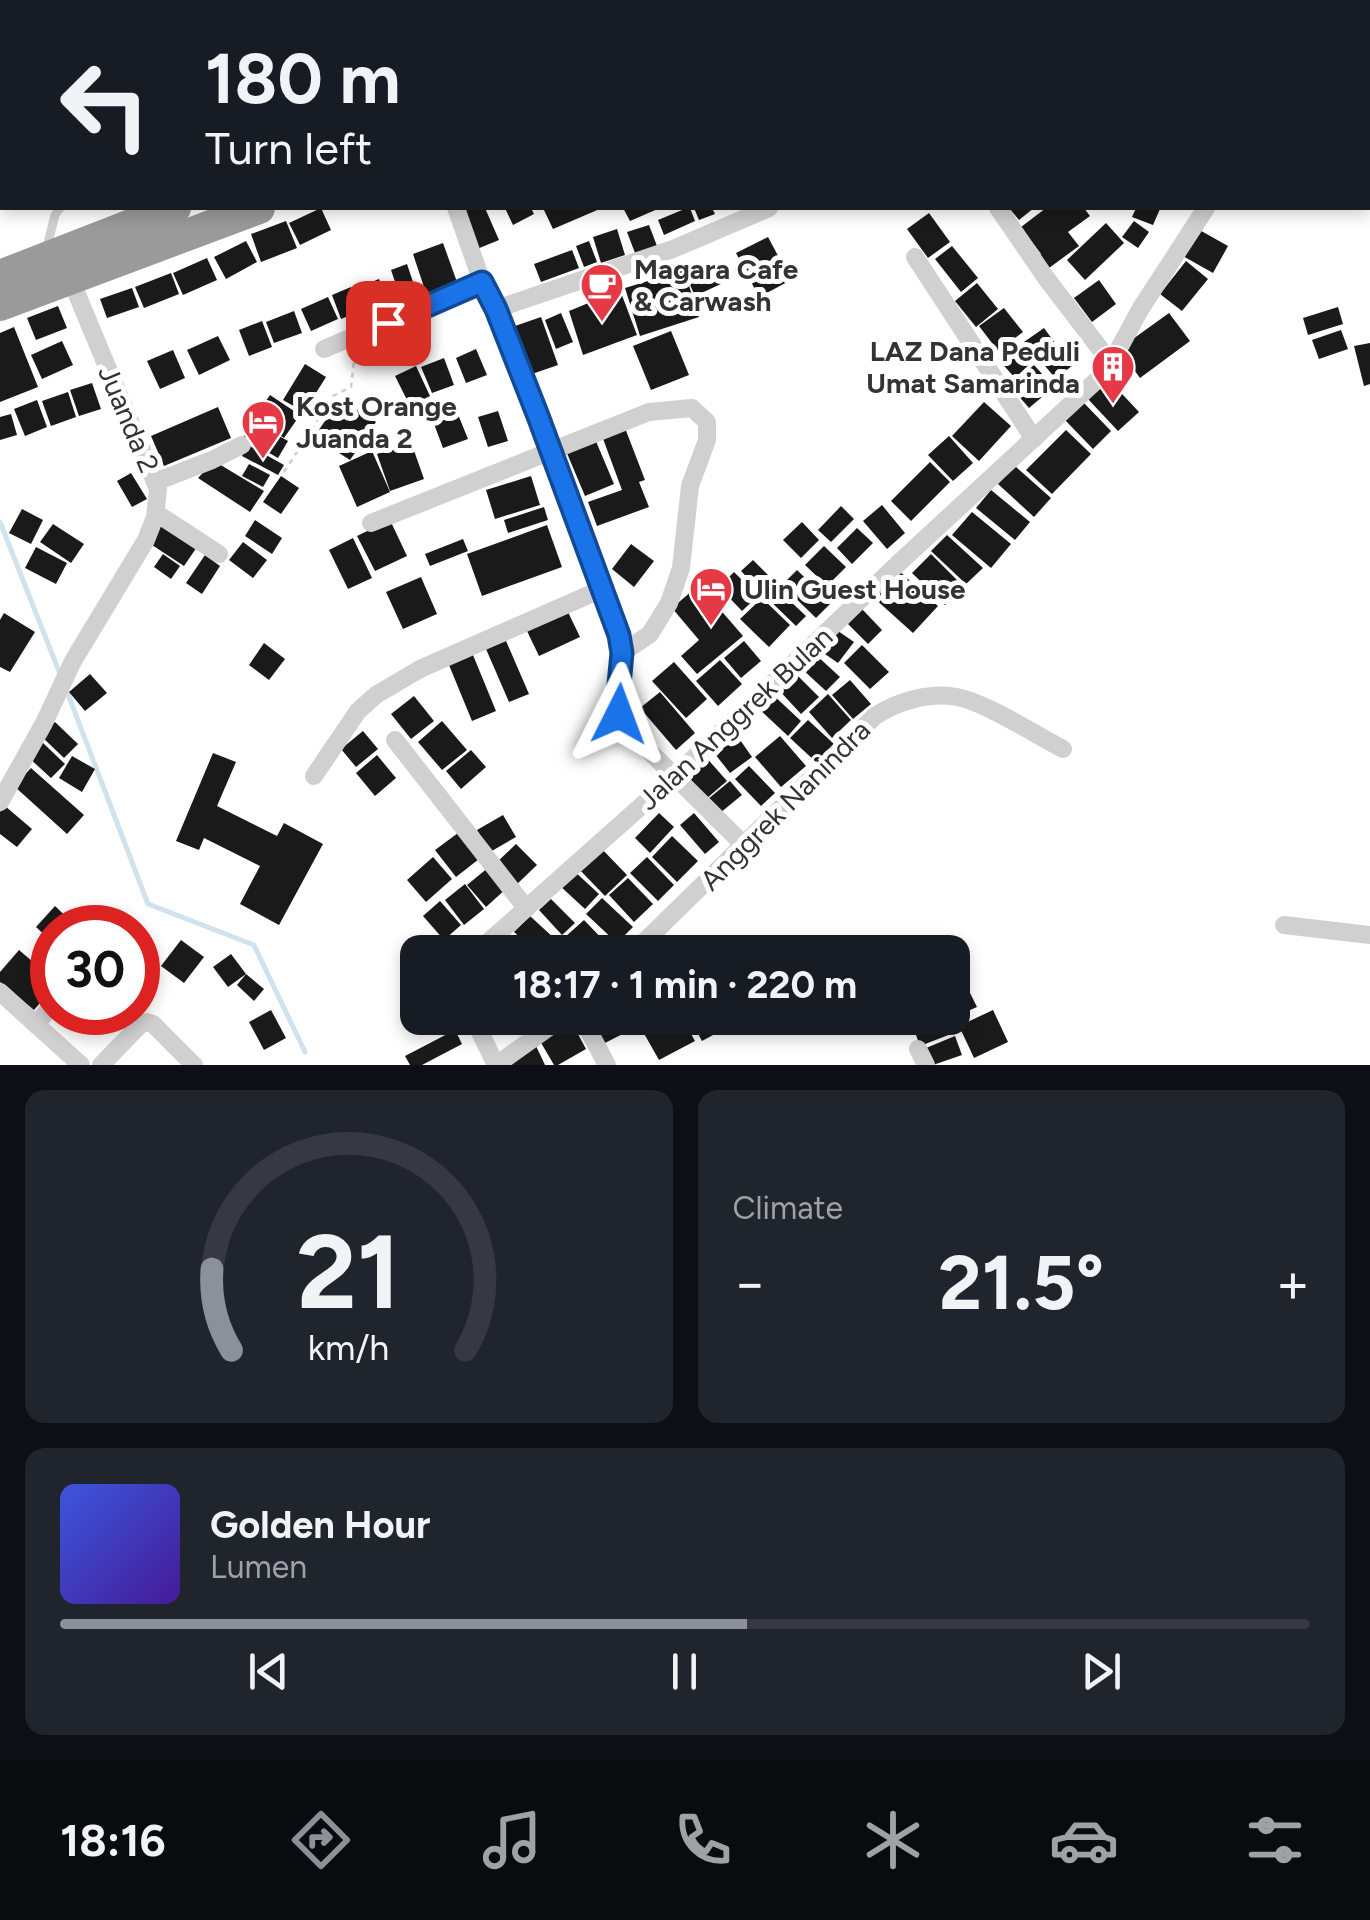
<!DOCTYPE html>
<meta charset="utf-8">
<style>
:root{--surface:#171b24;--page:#20242c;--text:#f1f3f6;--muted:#9ea1a6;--line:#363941;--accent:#8c9099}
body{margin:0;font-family:Figtree,sans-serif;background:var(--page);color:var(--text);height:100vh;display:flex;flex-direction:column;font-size:38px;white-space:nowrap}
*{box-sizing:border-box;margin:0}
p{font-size:32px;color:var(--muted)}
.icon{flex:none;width:55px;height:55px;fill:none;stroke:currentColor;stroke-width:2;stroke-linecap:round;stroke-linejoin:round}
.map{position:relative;height:1065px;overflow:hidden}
.details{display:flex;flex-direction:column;gap:25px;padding:25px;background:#0d0f14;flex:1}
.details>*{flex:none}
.banner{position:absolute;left:0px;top:0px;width:1370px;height:210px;box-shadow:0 5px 15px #0003;background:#171b24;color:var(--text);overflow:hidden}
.speed{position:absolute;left:30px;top:905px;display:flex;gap:20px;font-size:50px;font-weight:700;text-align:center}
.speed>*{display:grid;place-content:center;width:130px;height:130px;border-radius:50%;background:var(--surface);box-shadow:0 5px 15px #0003;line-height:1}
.speed .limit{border:15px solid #d22;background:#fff;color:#111}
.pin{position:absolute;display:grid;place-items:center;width:85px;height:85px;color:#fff;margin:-42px;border-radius:20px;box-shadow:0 5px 15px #0006}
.me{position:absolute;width:110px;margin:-55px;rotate:3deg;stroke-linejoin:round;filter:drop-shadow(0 0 8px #0008)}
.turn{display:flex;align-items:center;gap:35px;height:210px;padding:0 40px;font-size:45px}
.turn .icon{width:130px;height:130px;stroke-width:2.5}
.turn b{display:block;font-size:70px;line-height:85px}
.big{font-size:75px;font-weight:700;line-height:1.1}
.details .widget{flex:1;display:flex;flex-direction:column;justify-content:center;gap:15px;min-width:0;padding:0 35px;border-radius:20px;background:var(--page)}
.details .dial{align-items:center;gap:0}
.dial svg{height:260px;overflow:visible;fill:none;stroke:var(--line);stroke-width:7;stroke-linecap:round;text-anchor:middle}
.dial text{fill:var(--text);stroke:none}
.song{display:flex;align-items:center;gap:30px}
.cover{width:120px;height:120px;border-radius:15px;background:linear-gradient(135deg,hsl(230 70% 55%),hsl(260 70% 35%))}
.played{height:10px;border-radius:5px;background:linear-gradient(90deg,var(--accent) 55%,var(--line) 55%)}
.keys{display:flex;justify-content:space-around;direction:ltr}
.heat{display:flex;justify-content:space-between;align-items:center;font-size:55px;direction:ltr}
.details .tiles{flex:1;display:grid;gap:25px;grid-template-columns:1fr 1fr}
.widget:last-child{grid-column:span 2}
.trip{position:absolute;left:400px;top:935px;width:570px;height:100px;border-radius:20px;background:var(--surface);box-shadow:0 5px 15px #0003;font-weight:700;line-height:100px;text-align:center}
.dock{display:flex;height:160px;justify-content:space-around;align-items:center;background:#090b0e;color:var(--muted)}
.dock .icon{width:70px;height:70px}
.dock .current{color:var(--accent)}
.dock b{font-size:45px;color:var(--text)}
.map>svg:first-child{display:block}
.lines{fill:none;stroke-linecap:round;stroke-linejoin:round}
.stream{stroke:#cfe2ee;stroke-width:5}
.building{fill:#1a1a1a}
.path{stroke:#cdcdcd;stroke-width:2.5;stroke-dasharray:5 5;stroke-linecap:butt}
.lane{stroke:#d0d0d0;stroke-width:9}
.street{stroke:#d0d0d0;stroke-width:18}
.highway{stroke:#9a9a9a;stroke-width:32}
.route-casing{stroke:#114b97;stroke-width:25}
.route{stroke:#1a73e8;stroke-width:18}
.labels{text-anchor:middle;stroke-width:10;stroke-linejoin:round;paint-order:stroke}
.poi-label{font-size:28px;font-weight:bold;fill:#333;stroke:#fff;text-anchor:start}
.street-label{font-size:28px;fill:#333;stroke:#fff}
</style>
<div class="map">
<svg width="1370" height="1065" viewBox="0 0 1370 1065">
<rect width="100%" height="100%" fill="#fff"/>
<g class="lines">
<g class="stream">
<path d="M0 522 60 674"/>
<path d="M66 689 148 904 254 945 305 1052"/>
</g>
</g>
<g class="building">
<path d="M321 208 331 230 300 245 289 223Z"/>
<path d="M460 208H485L499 240 477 249Z"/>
<path d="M505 208H531L534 214 513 225Z"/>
<path d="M543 208H602L553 229Z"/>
<path d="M623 208H660L630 221Z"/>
<path d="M687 208H690L695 221 664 235 658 220Z"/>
<path d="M694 208H712L715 214 699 220Z"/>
<path d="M1009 208H1034L1019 220Z"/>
<path d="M1046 208H1084L1090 216 1068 232 1079 246 1049 268 1039 255 1041 254 1021 227Z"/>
<path d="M1136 208 1160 209 1153 225 1132 217Z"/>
<path d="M929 213 950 242 928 258 907 229Z"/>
<path d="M286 221 297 248 261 262 251 234Z"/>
<path d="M1134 221 1149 232 1138 248 1122 237Z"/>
<path d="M1106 223 1124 243 1085 280 1067 260Z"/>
<path d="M649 225 657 246 635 253 627 232Z"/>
<path d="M1196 228 1228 246 1213 273 1181 255Z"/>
<path d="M617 229 625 255 601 263 593 237Z"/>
<path d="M768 237 791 280 759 297 736 253Z"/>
<path d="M246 241 257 262 226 279 214 257Z"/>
<path d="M589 241 597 262 584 267 576 246Z"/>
<path d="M443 243 457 282 426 293 413 254Z"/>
<path d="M952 246 978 278 961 292 935 259Z"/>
<path d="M572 250 579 268 541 282 534 264Z"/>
<path d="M207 258 217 280 183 295 173 273Z"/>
<path d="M713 261 723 283 695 296 685 274Z"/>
<path d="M1186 261 1208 279 1182 311 1160 294Z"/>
<path d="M407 264 415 288 399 294 391 270Z"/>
<path d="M684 270 699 317 640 336 625 288Z"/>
<path d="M171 273 179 294 144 308 135 287Z"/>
<path d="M379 279 387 298 371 304 364 285Z"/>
<path d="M1099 280 1116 304 1092 322 1074 298Z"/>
<path d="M977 283 998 309 976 327 955 301Z"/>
<path d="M351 287 361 311 341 319 332 295Z"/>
<path d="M132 288 139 307 107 318 100 299Z"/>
<path d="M620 290 637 335 583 355 569 311Z"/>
<path d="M328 297 338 319 311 331 301 309Z"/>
<path d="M58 306 67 328 36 340 27 318Z"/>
<path d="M1338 307 1343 324 1308 335 1303 318Z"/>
<path d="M1004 308 1023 332 998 351 979 326Z"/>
<path d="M294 311 302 333 274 343 266 322Z"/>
<path d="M561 313 573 342 556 349 545 320Z"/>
<path d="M1169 313 1190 341 1140 378 1119 349Z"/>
<path d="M541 317 558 365 532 374 515 326Z"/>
<path d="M262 321 272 347 249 356 239 330Z"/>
<path d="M14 327 38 387 0 402V333Z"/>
<path d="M1044 328 1055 343 1034 357 1024 342Z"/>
<path d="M1341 330 1348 349 1319 359 1312 340Z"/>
<path d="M671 331 689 375 651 390 633 346Z"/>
<path d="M218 336 230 360 199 375 187 350Z"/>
<path d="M62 341 73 365 42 379 31 355Z"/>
<path d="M1015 343 1033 361 1015 378 998 359Z"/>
<path d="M1370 343V384L1364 386 1354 346Z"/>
<path d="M1058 345 1074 364 1056 379 1040 360Z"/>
<path d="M476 349 487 375 466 383 456 358Z"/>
<path d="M173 350 185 378 160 389 147 361Z"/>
<path d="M444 358 454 385 432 393 421 367Z"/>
<path d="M305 364 326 377 304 412 283 400Z"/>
<path d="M1034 365 1054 387 1029 408 1010 386Z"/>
<path d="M416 366 430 396 410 406 395 376Z"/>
<path d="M1108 379 1139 412 1118 431 1087 398Z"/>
<path d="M92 383 101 409 79 416 70 390Z"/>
<path d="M68 392 76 417 51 426 42 401Z"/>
<path d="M270 395 300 415 284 438 254 418Z"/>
<path d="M340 399 376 422 350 460 314 437Z"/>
<path d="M37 400 47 427 25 436 14 409Z"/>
<path d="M984 402 1011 426 979 461 952 436Z"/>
<path d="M1084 403 1111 431 1093 449 1065 420Z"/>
<path d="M218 407 231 438 164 466 151 436Z"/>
<path d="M455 407 468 439 443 448 431 416Z"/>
<path d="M498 411 508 441 488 447 478 417Z"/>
<path d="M11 414 17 435 0 440V417Z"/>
<path d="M253 421 288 441 278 458 243 438Z"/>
<path d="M625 428 645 480 639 482 649 507 597 526 588 502 622 490 602 436Z"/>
<path d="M1066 430 1091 454 1052 494 1026 470Z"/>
<path d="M949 436 973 463 953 481 928 455Z"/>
<path d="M595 439 614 484 585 496 566 451Z"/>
<path d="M411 442 424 479 390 491 377 454Z"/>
<path d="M248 445 284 465 278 475 242 456Z"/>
<path d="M372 451 390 492 357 507 339 466Z"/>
<path d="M214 461 264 491 250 512 198 478Z"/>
<path d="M930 462 950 482 911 521 891 501Z"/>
<path d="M249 464 270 475 263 487 242 476Z"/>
<path d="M1015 466 1051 498 1034 517 998 484Z"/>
<path d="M131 473 147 499 132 507 117 481Z"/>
<path d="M281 476 299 488 281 514 263 502Z"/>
<path d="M531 476 540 505 495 519 486 490Z"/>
<path d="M991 490 1030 522 1015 540 976 508Z"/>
<path d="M882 505 905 533 887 549 863 521Z"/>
<path d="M841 506 854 519 831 542 818 530Z"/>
<path d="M544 507 548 520 508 533 504 520Z"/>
<path d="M22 509 43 520 31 544 9 533Z"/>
<path d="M972 512 1011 544 991 568 952 535Z"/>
<path d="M255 520 282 538 272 554 245 536Z"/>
<path d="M390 520 407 556 375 571 357 536Z"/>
<path d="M164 521 199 544 184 566 149 543Z"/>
<path d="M802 522 819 540 801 558 783 540Z"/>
<path d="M53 524 84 544 71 563 40 542Z"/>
<path d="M547 525 562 567 482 596 467 554Z"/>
<path d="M857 528 873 543 852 564 837 548Z"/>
<path d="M947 535 983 568 966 584 931 551Z"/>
<path d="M353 538 372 578 348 589 329 550Z"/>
<path d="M463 539 468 551 430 566 425 554Z"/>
<path d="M243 542 267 560 253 578 229 560Z"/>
<path d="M631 544 654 561 634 587 612 569Z"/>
<path d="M824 546 846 567 827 586 805 565Z"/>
<path d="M36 547 67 563 56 584 25 568Z"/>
<path d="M163 554 180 566 171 579 154 567Z"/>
<path d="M931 554 964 587 945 605 912 573Z"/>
<path d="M205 555 220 566 202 594 186 583Z"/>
<path d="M753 560 774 581 762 593 741 571Z"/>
<path d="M797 570 831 603 816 618 782 585Z"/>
<path d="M898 570 938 606 913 633 873 597Z"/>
<path d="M734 572 758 596 742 611 719 587Z"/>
<path d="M421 577 437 614 403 629 386 592Z"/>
<path d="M699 585 743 636 697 674 681 656 699 640 672 608Z"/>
<path d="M773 585 806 616 796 626 764 595Z"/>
<path d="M762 598 790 625 769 647 740 619Z"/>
<path d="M862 609 882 630 868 644 848 624Z"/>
<path d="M568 612 580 637 539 656 527 631Z"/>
<path d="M4 613 35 632 10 672 0 667V620Z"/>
<path d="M838 631 854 642 838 663 822 652Z"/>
<path d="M506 641 529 694 509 702 486 649Z"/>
<path d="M744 641 761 661 741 678 724 658Z"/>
<path d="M264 643 285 659 269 680 249 665Z"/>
<path d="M862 645 889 672 870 689 844 663Z"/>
<path d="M815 654 840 677 826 691 802 669Z"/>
<path d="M473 655 496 711 472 721 449 665Z"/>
<path d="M720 660 742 684 718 706 696 681Z"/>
<path d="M674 662 707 699 686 718 652 681Z"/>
<path d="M794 672 819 697 801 714 777 688Z"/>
<path d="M90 674 107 693 85 711 69 692Z"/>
<path d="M850 680 871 704 853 719 832 695Z"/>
<path d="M660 692 695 733 676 750 640 708Z"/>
<path d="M771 693 801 721 788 736 757 707Z"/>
<path d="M828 694 851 720 832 738 809 712Z"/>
<path d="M414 696 434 721 411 739 391 714Z"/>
<path d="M808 720 834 744 817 763 790 738Z"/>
<path d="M442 721 467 750 442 770 418 742Z"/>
<path d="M55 722 78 744 64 758 41 736Z"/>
<path d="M363 731 378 749 356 767 341 749Z"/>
<path d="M780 736 806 766 781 787 755 757Z"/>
<path d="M738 737 752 757 730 773 715 754Z"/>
<path d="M42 742 65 764 51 778 28 757Z"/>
<path d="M471 750 486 767 461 789 446 771Z"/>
<path d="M213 753 236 762 217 806 277 836 284 823 323 844 279 925 240 904 260 866 204 838 199 850 176 841Z"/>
<path d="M377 755 396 778 375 796 356 773Z"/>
<path d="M704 755 727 781 706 799 684 773Z"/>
<path d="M72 756 95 769 82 792 59 778Z"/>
<path d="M749 766 775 793 761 806 735 779Z"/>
<path d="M31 768 84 815 67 834 14 786Z"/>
<path d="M730 781 742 795 720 813 708 799Z"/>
<path d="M5 806 32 829 17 847 0 834V812Z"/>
<path d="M659 813 674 827 650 853 635 838Z"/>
<path d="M694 813 719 842 705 854 680 825Z"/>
<path d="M503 815 516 837 490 852 477 830Z"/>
<path d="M458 833 479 859 456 877 435 850Z"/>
<path d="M672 836 698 861 677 882 652 857Z"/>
<path d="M516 844 537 865 515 886 494 865Z"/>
<path d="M599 846 627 875 605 896 577 867Z"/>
<path d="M433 857 452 879 426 902 407 880Z"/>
<path d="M647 857 674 885 658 901 630 873Z"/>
<path d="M489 867 507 888 486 907 467 885Z"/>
<path d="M573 870 599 894 585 909 559 885Z"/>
<path d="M628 878 653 904 634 922 609 895Z"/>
<path d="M465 884 484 909 464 925 445 900Z"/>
<path d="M602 898 633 927 617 943 586 914Z"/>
<path d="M551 899 575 923 562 935 539 910Z"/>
<path d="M440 901 461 925 444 940 423 916Z"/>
<path d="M55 906 78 928H52V942L36 927Z"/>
<path d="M530 916 555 939 543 952H536L514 932Z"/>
<path d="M584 920 609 946 603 952H578L564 938Z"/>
<path d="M504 932 526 952H484Z"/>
<path d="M181 940 204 957 184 983 161 966Z"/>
<path d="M19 950 52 978V989L34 1010 0 982V972Z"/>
<path d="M231 954 246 974 228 987 213 967Z"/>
<path d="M246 974 264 989 254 1001 237 985Z"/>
<path d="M962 977 977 1007 954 1017 952 982Z"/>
<path d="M271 1010 286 1038 264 1050 249 1022Z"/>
<path d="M993 1010 1008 1042 974 1058 959 1026Z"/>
<path d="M604 1018H638L642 1024 603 1044 592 1024Z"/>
<path d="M666 1018H682L695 1041 659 1060 642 1030Z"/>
<path d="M689 1018H718L724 1029 702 1041Z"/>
<path d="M915 1018H944L945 1022 910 1031 907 1020Z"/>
<path d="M572 1023 586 1049 558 1065H554L540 1041Z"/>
<path d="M946 1023 951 1034 920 1046 916 1035Z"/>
<path d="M455 1030 462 1044 422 1065H410L405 1056Z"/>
<path d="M955 1036 962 1055 933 1065 926 1048Z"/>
<path d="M536 1046 545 1065H506Z"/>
</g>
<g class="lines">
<path class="path" d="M284 472 333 396 351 387 355 353"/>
<g class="lane">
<path d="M626 2 629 0"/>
<path d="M46 251 55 215 60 208"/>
</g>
<g class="street">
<path d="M143 0 144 2"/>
<path d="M889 0 890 2"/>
<path d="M1368 20 1370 19"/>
<path d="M0 80 2 79"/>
<path d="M456 208 482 282 496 309 552 452 619 635C628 670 608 696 627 729L745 846"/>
<path d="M915 257 1034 439"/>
<path d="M496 309 673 249 769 208"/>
<path d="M324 349 482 282"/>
<path d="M1111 363 1141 308 1206 208"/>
<path d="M155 482 212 460 242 445"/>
<path d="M156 513 219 554"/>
<path d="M371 523 649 412 692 408 707 422V440L690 486 681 568 669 603 650 634 622 653"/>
<path d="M395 740 526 908"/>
<path d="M314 776 358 711 376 695 420 669 602 589"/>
<path d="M0 802 44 723 73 661 146 540 155 517 158 489 71 280"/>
<path d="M1284 925 1370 935"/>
<path d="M477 952 675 776 901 561 1098 379 1111 363 1046 278 998 208"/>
<path d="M634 952 875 716C898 701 930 692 957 697 985 702 1036 735 1063 749"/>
<path d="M0 992 81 1065"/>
<path d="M473 1018 496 1065"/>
<path d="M582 1018 607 1065"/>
<path d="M36 1025 52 1005"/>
<path d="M918 1049 926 1065"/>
<path d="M101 1065 140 1025 147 1022 153 1024 194 1065"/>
<path d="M496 1065 562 1018"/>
</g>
<g class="highway">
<path d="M703 2 709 0"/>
<path d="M769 2 775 0"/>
<path d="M0 276 175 208"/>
<path d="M0 305 259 208"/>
</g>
</g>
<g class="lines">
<defs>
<path id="route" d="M388 323 482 282 496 309 538 416 619 635 622 653 617 706 619 714"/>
</defs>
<use href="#route" class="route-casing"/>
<use href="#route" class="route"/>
</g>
<defs>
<symbol id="cafe-pin" viewBox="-11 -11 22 30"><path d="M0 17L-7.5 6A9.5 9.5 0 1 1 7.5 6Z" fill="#e63946" stroke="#fff"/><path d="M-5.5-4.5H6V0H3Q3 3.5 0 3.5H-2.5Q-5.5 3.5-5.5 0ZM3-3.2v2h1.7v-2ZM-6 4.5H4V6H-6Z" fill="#fff"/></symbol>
<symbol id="building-pin" viewBox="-11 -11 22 30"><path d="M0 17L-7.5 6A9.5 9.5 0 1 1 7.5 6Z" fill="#e63946" stroke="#fff"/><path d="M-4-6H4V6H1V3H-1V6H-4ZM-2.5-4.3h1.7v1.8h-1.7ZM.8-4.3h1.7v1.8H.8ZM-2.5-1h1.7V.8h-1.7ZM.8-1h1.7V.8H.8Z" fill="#fff"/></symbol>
<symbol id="hotel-pin" viewBox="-11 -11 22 30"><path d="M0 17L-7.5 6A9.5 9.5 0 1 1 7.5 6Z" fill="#e63946" stroke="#fff"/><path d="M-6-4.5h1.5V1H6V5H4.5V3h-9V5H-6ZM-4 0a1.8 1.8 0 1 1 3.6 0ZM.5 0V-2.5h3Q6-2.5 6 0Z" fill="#fff"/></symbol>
</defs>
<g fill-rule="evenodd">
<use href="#cafe-pin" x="577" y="260" width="50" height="68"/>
<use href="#building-pin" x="1088" y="342" width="50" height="68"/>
<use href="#hotel-pin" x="238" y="397" width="50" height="68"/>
<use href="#hotel-pin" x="686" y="564" width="50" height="68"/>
</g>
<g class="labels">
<g class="poi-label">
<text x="634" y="279">Magara Cafe<tspan x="634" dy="32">&amp; Carwash</tspan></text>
<text x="1080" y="361" text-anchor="end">LAZ Dana Peduli<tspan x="1080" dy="32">Umat Samarinda</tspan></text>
<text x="296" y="416">Kost Orange<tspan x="296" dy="32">Juanda 2</tspan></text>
<text x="744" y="599">Ulin Guest House</text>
</g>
<g class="street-label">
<text transform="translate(129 419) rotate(67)" y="10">Juanda 2</text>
<text transform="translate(735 718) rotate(-43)" y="10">Jalan Anggrek Bulan</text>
<text transform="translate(785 805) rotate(-45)" y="10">Anggrek Nanindra</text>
</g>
</g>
</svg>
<div class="speed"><div class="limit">30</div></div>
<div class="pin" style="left:388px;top:323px;background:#d93025"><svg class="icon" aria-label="arrive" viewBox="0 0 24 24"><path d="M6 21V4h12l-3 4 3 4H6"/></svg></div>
<svg class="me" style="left:619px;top:714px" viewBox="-20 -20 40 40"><path d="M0-17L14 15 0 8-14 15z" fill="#1a73e8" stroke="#fff" stroke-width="4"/></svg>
<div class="trip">18:17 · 1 min · 220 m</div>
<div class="banner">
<div class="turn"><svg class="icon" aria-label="left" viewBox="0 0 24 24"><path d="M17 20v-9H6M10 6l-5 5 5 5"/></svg><div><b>180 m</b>Turn left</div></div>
</div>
</div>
<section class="details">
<div class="tiles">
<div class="widget dial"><svg viewBox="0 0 100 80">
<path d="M14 69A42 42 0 1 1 86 69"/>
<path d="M14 69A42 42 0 0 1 8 44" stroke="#8c9099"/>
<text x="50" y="56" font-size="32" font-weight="700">21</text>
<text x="50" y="72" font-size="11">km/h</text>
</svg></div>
<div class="widget"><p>Climate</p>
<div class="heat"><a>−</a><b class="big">21.5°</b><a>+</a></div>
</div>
<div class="widget">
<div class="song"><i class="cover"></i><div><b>Golden Hour</b><p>Lumen</p></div></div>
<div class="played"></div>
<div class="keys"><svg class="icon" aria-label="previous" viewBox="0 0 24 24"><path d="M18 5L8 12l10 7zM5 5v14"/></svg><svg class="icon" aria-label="pause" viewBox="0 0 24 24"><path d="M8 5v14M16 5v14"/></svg><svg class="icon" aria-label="next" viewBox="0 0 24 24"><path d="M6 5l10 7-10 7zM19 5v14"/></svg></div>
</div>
</div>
</section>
<nav class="dock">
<b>18:16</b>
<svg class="icon current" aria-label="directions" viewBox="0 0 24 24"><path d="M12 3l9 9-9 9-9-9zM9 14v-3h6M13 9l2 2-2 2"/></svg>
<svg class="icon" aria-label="music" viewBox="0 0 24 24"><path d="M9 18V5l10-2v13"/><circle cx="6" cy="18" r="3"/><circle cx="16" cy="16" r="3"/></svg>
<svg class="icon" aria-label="phone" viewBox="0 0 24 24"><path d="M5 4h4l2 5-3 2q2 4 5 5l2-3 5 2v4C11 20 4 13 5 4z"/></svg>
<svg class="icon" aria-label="climate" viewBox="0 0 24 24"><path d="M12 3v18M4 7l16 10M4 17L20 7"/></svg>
<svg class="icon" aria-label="car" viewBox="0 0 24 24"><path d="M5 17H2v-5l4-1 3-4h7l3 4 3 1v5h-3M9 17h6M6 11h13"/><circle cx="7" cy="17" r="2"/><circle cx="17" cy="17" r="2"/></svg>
<svg class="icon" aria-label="filters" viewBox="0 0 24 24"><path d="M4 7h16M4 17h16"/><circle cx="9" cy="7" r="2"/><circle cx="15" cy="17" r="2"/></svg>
</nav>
